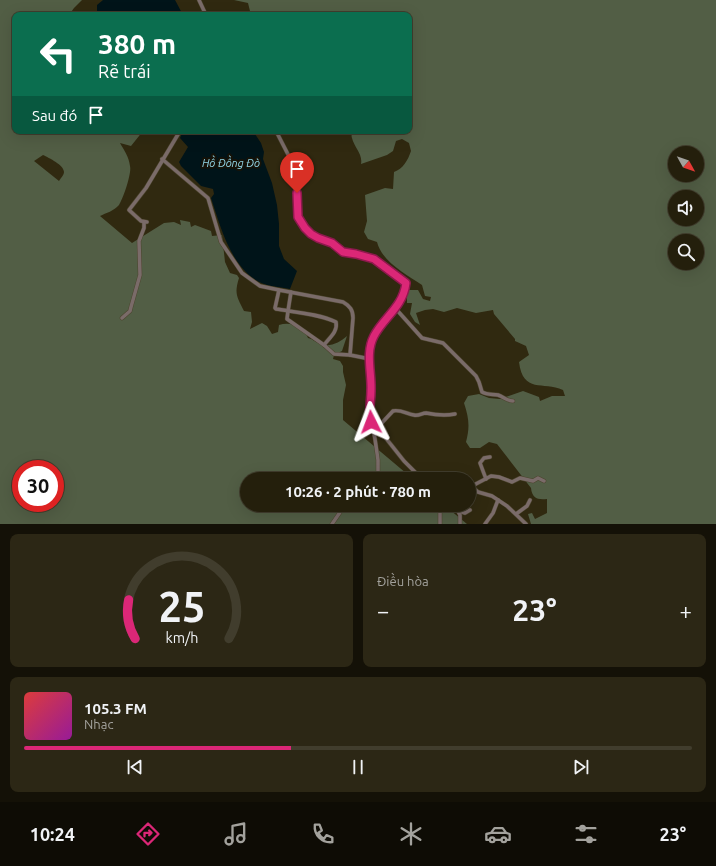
<!DOCTYPE html>
<html lang="vi">
<meta charset="utf-8">
<style>
:root{--surface:#241f0c;--page:#2c2715;--text:#f1f3f6;--muted:#a3a29d;--line:#413d2d;--accent:#db2777}
body{margin:0;font-family:Ubuntu,sans-serif;background:var(--page);color:var(--text);height:100vh;display:flex;flex-direction:column;font-size:15px;white-space:nowrap}
*{box-sizing:border-box;margin:0}
p{font-size:13px;color:var(--muted)}
.icon{flex:none;width:22px;height:22px;fill:none;stroke:currentColor;stroke-width:2;stroke-linecap:round;stroke-linejoin:round}
.map{position:relative;height:524px;overflow:hidden}
.details{display:flex;flex-direction:column;gap:10px;padding:10px;background:#141107;flex:1}
.details>*{flex:none}
.banner{position:absolute;left:12px;top:12px;width:400px;height:122px;border-radius:8px;box-shadow:0 4px 16px #0002,0 0 0 1px var(--line);background:#0b6e4f;color:#fff;overflow:hidden}
.needle{width:26px;rotate:130deg}
.tools{position:absolute;left:668px;top:146px;display:grid;gap:8px}
.tools a{display:grid;place-items:center;width:36px;height:36px;border-radius:50%;background:var(--surface);box-shadow:0 4px 16px #0002,0 0 0 1px var(--line);font-size:20px}
.speed{position:absolute;left:12px;top:460px;display:flex;gap:8px;font-size:20px;font-weight:700;text-align:center}
.speed>*{display:grid;place-content:center;width:52px;height:52px;border-radius:50%;background:var(--surface);box-shadow:0 4px 16px #0002,0 0 0 1px var(--line);line-height:1}
.speed .limit{border:6px solid #d22;background:#fff;color:#111}
.pin{position:absolute;display:grid;place-items:center;width:34px;height:34px;color:#fff;margin:-41px -17px;border-radius:50% 50% 50% 0;rotate:-45deg;box-shadow:0 0 4px #0007}
.pin .icon{rotate:45deg}
.me{position:absolute;width:44px;margin:-22px;rotate:357deg;stroke-linejoin:round;filter:drop-shadow(0 0 3px #0008)}
.turn{display:flex;align-items:center;gap:14px;height:84px;padding:0 20px;font-size:18px}
.turn .icon{width:52px;height:52px;stroke-width:2.5}
.turn b{display:block;font-size:28px;line-height:34px}
.then{display:flex;align-items:center;height:38px;padding:0 20px;background:#0003;gap:8px;font-size:15px}
.big{font-size:30px;font-weight:700;line-height:1.1}
.details .card{flex:1;display:flex;flex-direction:column;justify-content:center;gap:6px;min-width:0;padding:0 14px;border-radius:8px;background:var(--page)}
.details .dial{align-items:center;gap:0}
.dial svg{height:104px;overflow:visible;fill:none;stroke:var(--line);stroke-width:7;stroke-linecap:round;text-anchor:middle}
.dial text{fill:var(--text);stroke:none}
.song{display:flex;align-items:center;gap:12px}
.cover{width:48px;height:48px;border-radius:6px;background:linear-gradient(135deg,hsl(0 70% 55%),hsl(300 70% 35%))}
.played{height:4px;border-radius:2px;background:linear-gradient(90deg,var(--accent) 40%,var(--line) 40%)}
.keys{display:flex;justify-content:space-around;direction:ltr}
.heat{display:flex;justify-content:space-between;align-items:center;font-size:22px;direction:ltr}
.details .tiles{flex:1;display:grid;gap:10px;grid-template-columns:1fr 1fr}
.card:last-child{grid-column:span 2}
.trip{position:absolute;left:240px;top:472px;width:236px;height:40px;border-radius:20px;background:var(--surface);box-shadow:0 4px 16px #0002,0 0 0 1px var(--line);font-weight:700;line-height:40px;text-align:center}
.tabs{display:flex;height:64px;justify-content:space-around;align-items:center;background:#0e0c05;color:var(--muted)}
.tabs .icon{width:28px;height:28px}
.tabs .on{color:var(--accent)}
.tabs b{font-size:18px;color:var(--text)}
.map>svg:first-child{display:block}
.forest{fill:#525e45;fill-rule:evenodd}
.water{fill:#001419}
.lines{fill:none;stroke-linecap:round;stroke-linejoin:round}
.minor-casing{stroke:#4c452e;stroke-width:4.5}
.minor{stroke:#7a6b69;stroke-width:3.5}
.route-casing{stroke:#8e194d;stroke-width:10}
.route{stroke:#db2777;stroke-width:7}
.labels{text-anchor:middle;stroke-width:4;stroke-linejoin:round;paint-order:stroke}
.water-label{font-size:11px;font-style:italic;fill:#92d6e7;stroke:#151208}
</style>
<div class="map">
<svg width="716" height="524" viewBox="0 0 716 524">
<rect width="100%" height="100%" fill="#302910"/>
<g class="forest">
<path d="M0 0H82L74 8 69 15H15V131H143L131 146 120 143C124 150 129 157 130 166 132 173 123 199 119 205 114 211 106 213 100 216L132 243 164 223 174 222 181 225 180 220 190 222 191 227 195 225 211 231 212 236 222 235 225 262 230 273 237 275 239 278C234 294 237 297 244 311L251 312 252 322 250 329 262 323 267 326 272 334 278 332 279 325C290 321 304 326 308 338 313 339 315 342 320 344 330 348 340 342 347 336L342 351 334 355 333 359 340 361 343 366V372L346 385 343 400V420L413 479H247V505H444L467 524H0ZM43 155C49 158 64 165 64 172 64 175 60 179 59 181L34 161ZM21 469H55V503H21Z"/>
<path d="M234 0H716V524H531L528 514 532 513 535 519 547 513V499C537 500 532 498 531 488L497 444 489 442 480 448H470L466 442C470 427 469 418 464 403L468 396 479 394 489 398 500 399 523 391 539 397 540 401 552 396H565L563 390C543 381 523 394 519 362L529 355 526 346 515 341V339L494 314 493 310 476 313 457 308 444 312 433 309 425 310 416 313 420 325 415 322 410 314 412 303H407V290H418L423 299 430 301 431 297 425 296 422 285C406 274 382 262 377 242L368 239 364 232 367 221 365 195 385 188 393 189 394 172C403 169 408 160 411 151L409 143 402 139 396 141 393 151 387 155 361 164C363 154 354 147 352 138 351 136 352 133 352 131H409V15H251L248 3ZM675 153H697V175H675ZM675 197H697V219H675ZM675 241H697V263H675Z"/>
</g>
<g class="water">
<path d="M103 0H175L183 15H99L97 11V5Z"/>
<path d="M183 131H253L261 143 264 152 263 159 272 183 277 205 279 224V246L284 259 297 271 290 289C279 287 263 286 254 279 229 261 220 225 211 198L214 194 213 189 201 186 181 166 179 162 188 147 180 138Z"/>
</g>
<g class="lines">
<defs>
<g id="minor">
<path d="M199 0 206 15"/>
<path d="M276 131 295 168 298 217 305 228 314 236 332 243 343 252 356 254 374 259 406 283 400 302 396 309 374 336 371 347 370 362 371 391 369 410 375 439 378 460V471L375 479"/>
<path d="M162 159 208 198 221 242 242 273 260 286 279 290 343 302C350 306 353 310 353 318L350 355 370 359"/>
<path d="M147 222 141 221 129 210 146 188 180 131"/>
<path d="M279 290 275 308 276 309C294 312 320 314 336 322 338 332 329 338 324 345"/>
<path d="M396 309 422 338 443 343 476 376 479 382 482 392C487 395 492 394 498 395 504 397 507 401 513 401"/>
<path d="M288 311 287 319 324 345 334 354 350 355"/>
<path d="M288 311 291 292"/>
<path d="M122 318 130 311 131 307 140 275 139 241 144 228V222"/>
<path d="M377 427 404 461 422 479"/>
<path d="M377 428 393 411C400 409 407 414 414 415 419 416 422 413 426 413 436 415 444 416 455 414"/>
<path d="M441 479 445 476 453 474 462 479"/>
<path d="M486 479 480 463 484 458 490 457"/>
<path d="M469 484 478 492 492 496 507 506 526 524"/>
<path d="M472 486 491 476 499 477 512 482 520 478 533 481 538 478 544 481"/>
<path d="M440 505V524"/>
<path d="M453 505 456 508 460 505"/>
<path d="M456 508 460 515V524"/>
<path d="M459 511 465 513 470 510"/>
<path d="M516 514 527 506 530 500"/>
<path d="M332 524 345 505"/>
<path d="M485 524 493 513 498 500"/>
</g>
</defs>
<use href="#minor" class="minor-casing"/>
<use href="#minor" class="minor"/>
</g>
<g class="lines">
<defs>
<path id="route" d="M297 193 298 217 305 228 311 234 318 238 332 243 343 252 356 254 374 259 406 283C403 307 384 317 374 336 365 353 372 373 371 391 371 402 368 411 371 422"/>
</defs>
<use href="#route" class="route-casing"/>
<use href="#route" class="route"/>
</g>
<g class="labels">
<g class="water-label">
<text x="231" y="167">Hồ Đồng Đò</text>
</g>
</g>
</svg>
<div class="tools">
<a><svg class="needle" viewBox="-14 -14 28 28"><path d="M0-13l5 13h-10z" fill="#e53935"/><path d="M0 13l5-13h-10z" fill="#a3a29d"/></svg></a>
<a><svg class="icon" aria-label="sound" viewBox="0 0 24 24"><path d="M4 9h4l5-4v14l-5-4H4zM17 9q2 3 0 6"/></svg></a>
<a><svg class="icon" aria-label="search" viewBox="0 0 24 24"><circle cx="10" cy="10" r="6"/><path d="M15 15l6 6"/></svg></a>
</div>
<div class="speed"><div class="limit">30</div></div>
<div class="pin" style="left:297px;top:193px;background:#d93025"><svg class="icon" aria-label="arrive" viewBox="0 0 24 24"><path d="M6 21V4h12l-3 4 3 4H6"/></svg></div>
<svg class="me" style="left:371px;top:422px" viewBox="-20 -20 40 40"><path d="M0-17L14 15 0 8-14 15z" fill="#db2777" stroke="#fff" stroke-width="4"/></svg>
<div class="trip">10:26 · 2 phút · 780 m</div>
<div class="banner">
<div class="turn"><svg class="icon" aria-label="left" viewBox="0 0 24 24"><path d="M17 20v-9H6M10 6l-5 5 5 5"/></svg><div><b>380 m</b>Rẽ trái</div></div>
<div class="then">Sau đó<svg class="icon" aria-label="arrive" viewBox="0 0 24 24"><path d="M6 21V4h12l-3 4 3 4H6"/></svg></div>
</div>
</div>
<section class="details">
<div class="tiles">
<div class="card dial"><svg viewBox="0 0 100 80">
<path d="M14 69A42 42 0 1 1 86 69"/>
<path d="M14 69A42 42 0 0 1 9 39" stroke="#db2777"/>
<text x="50" y="56" font-size="32" font-weight="700">25</text>
<text x="50" y="72" font-size="11">km/h</text>
</svg></div>
<div class="card"><p>Điều hòa</p>
<div class="heat"><a>−</a><b class="big">23°</b><a>+</a></div>
</div>
<div class="card">
<div class="song"><i class="cover"></i><div><b>105.3 FM</b><p>Nhạc</p></div></div>
<div class="played"></div>
<div class="keys"><svg class="icon" aria-label="previous" viewBox="0 0 24 24"><path d="M18 5L8 12l10 7zM5 5v14"/></svg><svg class="icon" aria-label="pause" viewBox="0 0 24 24"><path d="M8 5v14M16 5v14"/></svg><svg class="icon" aria-label="next" viewBox="0 0 24 24"><path d="M6 5l10 7-10 7zM19 5v14"/></svg></div>
</div>
</div>
</section>
<nav class="tabs">
<b>10:24</b>
<svg class="icon on" aria-label="directions" viewBox="0 0 24 24"><path d="M12 3l9 9-9 9-9-9zM9 14v-3h6M13 9l2 2-2 2"/></svg>
<svg class="icon" aria-label="music" viewBox="0 0 24 24"><path d="M9 18V5l10-2v13"/><circle cx="6" cy="18" r="3"/><circle cx="16" cy="16" r="3"/></svg>
<svg class="icon" aria-label="phone" viewBox="0 0 24 24"><path d="M5 4h4l2 5-3 2q2 4 5 5l2-3 5 2v4C11 20 4 13 5 4z"/></svg>
<svg class="icon" aria-label="climate" viewBox="0 0 24 24"><path d="M12 3v18M4 7l16 10M4 17L20 7"/></svg>
<svg class="icon" aria-label="car" viewBox="0 0 24 24"><path d="M5 17H2v-5l4-1 3-4h7l3 4 3 1v5h-3M9 17h6M6 11h13"/><circle cx="7" cy="17" r="2"/><circle cx="17" cy="17" r="2"/></svg>
<svg class="icon" aria-label="filters" viewBox="0 0 24 24"><path d="M4 7h16M4 17h16"/><circle cx="9" cy="7" r="2"/><circle cx="15" cy="17" r="2"/></svg>
<b>23°</b>
</nav>
